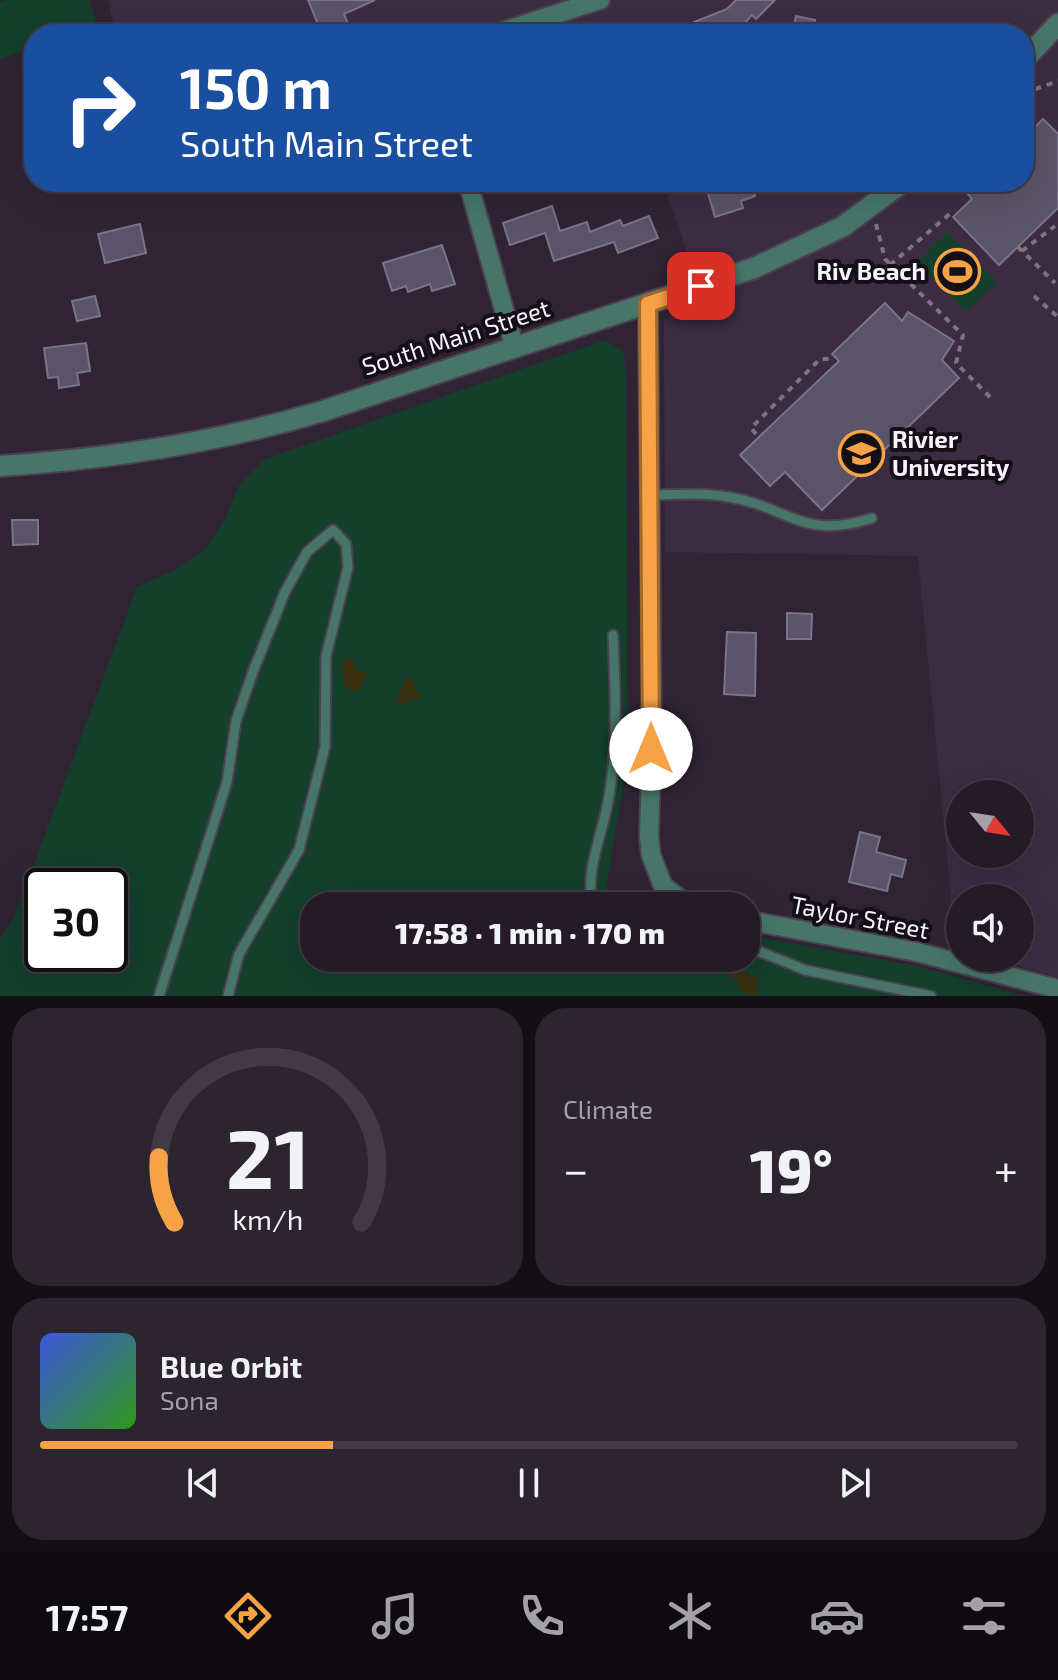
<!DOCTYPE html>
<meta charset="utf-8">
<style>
:root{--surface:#241b27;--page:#2c242f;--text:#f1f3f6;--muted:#a3a1a7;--line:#413944;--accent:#f6a247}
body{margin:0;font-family:"Exo 2",sans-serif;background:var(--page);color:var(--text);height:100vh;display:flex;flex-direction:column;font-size:30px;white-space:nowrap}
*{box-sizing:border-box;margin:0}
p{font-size:26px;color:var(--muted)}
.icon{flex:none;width:44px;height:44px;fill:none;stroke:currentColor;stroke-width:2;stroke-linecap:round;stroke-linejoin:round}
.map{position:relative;height:996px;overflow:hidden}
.panel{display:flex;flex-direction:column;gap:12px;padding:12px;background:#140f15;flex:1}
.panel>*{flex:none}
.guide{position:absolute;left:24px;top:24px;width:1010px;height:168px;border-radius:32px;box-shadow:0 8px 32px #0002,0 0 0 2px var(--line);background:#1a4fa0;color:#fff;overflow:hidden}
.needle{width:52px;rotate:120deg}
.fabs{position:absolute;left:946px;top:780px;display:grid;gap:16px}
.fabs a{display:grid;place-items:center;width:88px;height:88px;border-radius:50%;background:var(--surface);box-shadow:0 8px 32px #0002,0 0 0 2px var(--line);font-size:40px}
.speed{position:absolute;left:24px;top:868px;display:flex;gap:16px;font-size:40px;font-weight:700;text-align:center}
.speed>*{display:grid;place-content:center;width:104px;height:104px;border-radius:50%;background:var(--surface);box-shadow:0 8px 32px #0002,0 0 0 2px var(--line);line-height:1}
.speed .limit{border:4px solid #111;border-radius:12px;background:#fff;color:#111}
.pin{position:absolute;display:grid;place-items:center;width:68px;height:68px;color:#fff;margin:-34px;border-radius:16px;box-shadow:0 4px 12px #0006}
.me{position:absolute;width:88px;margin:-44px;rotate:0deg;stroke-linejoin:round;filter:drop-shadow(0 0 6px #0008)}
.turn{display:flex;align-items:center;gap:28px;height:168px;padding:0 24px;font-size:36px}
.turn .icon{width:104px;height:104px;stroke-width:2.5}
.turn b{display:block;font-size:56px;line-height:68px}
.big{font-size:60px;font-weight:800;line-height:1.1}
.panel .card{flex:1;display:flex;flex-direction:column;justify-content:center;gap:12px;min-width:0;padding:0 28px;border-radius:32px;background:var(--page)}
.panel .dial{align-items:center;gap:0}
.dial svg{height:208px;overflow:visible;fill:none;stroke:var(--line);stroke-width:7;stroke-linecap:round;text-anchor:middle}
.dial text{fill:var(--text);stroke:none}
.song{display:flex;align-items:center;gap:24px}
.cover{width:96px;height:96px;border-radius:12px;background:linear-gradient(135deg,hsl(230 70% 55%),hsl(110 70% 35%))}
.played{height:8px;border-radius:4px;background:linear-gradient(90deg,var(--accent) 30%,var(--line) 30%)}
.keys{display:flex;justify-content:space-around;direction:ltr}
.heat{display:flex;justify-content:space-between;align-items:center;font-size:44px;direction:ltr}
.panel .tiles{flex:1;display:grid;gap:12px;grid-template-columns:1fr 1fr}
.card:last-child{grid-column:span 2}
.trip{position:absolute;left:300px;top:892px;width:460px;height:80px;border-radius:32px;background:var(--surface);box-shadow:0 8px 32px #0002,0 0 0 2px var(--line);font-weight:800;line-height:80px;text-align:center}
.tab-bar{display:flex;height:128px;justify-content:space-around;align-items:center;background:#0e0b10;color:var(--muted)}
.tab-bar .icon{width:56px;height:56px}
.tab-bar .active{color:var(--accent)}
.tab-bar b{font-size:36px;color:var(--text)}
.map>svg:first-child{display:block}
.built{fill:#3c2c42;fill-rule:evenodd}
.green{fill:#133f2b;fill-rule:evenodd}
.sand{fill:#383010}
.building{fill:#5a5468;stroke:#7a7389;stroke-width:2}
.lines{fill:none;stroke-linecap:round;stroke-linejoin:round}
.service-casing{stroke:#4c4150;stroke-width:13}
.minor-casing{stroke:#4c4150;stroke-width:22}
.tertiary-casing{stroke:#4c4150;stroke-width:24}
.path{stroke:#7e7481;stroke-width:4;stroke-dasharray:6 6;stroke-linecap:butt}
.service{stroke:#477669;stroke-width:9}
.minor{stroke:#477669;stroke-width:18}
.tertiary{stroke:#477669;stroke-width:20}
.route-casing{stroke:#a0692e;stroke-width:20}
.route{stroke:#f6a247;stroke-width:14}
.labels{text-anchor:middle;stroke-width:8;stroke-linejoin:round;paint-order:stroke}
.poi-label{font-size:24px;font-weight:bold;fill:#f8f1fb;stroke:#151017;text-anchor:end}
.street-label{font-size:24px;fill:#f8f1fb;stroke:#151017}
</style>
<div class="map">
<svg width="1058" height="996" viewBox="0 0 1058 996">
<rect width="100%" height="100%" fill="#302434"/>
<path class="built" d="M108 0H1058V977L991 958H1020V898H960V950L956 949 918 556 665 552 664 320 705 304 663 182H1024V34H116ZM960 794H1020V854H960Z"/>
<g class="green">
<path d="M7 0H89L98 28 78 34H34V48L0 59V2Z"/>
<path d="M947 232 997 282 966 312 917 262Z"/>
<path d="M605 340 623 351 626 375 628 757 607 882 608 897 629 906H314V958H746V935L921 967 1024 996H0V938L14 918 137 587 173 571 206 548 227 516 238 487 265 459ZM42 886H110V954H42Z"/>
</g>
<g class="sand">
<path d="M346 658 353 659 355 670 368 673 358 692 349 690 344 683 342 662Z"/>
<path d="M407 676 414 679V689L424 696 400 704 396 699Z"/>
<path d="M732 964 756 977 758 989 755 996 740 992 737 980 725 974V967Z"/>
</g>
<g class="building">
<path d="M308 0H375L344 14 352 34H322Z"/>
<path d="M736 0H775L756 19 752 15 735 34H664L727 9Z"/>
<path d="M796 16 815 20 812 34H792Z"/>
<path d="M1043 119 1058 134V208L999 265 953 217 972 199 967 193 978 182H1024V138Z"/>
<path d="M732 182H751L755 196 741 201 743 208 715 217 707 190Z"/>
<path d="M552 206 560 231 587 222 590 232 620 220 623 226 649 216 658 238 618 253 614 242 554 261 545 233 510 245 503 223Z"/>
<path d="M140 224 146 253 105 263 98 234Z"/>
<path d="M442 245 455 284 432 291 430 284 408 292 406 286 392 291 383 263Z"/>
<path d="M95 296 100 316 77 321 72 301Z"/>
<path d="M885 303 902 321 908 312 954 341 942 360 959 378 822 510 785 472 770 486 740 455 839 361 832 354Z"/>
<path d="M86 343 90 371 77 373 79 385 59 388 58 377 48 378 44 348Z"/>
<path d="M12 520H38V544L13 545Z"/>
<path d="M787 613 812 614 811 639H787Z"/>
<path d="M727 632 756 633 755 696 724 694Z"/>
<path d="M860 832 880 837 876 852 906 860 902 877 891 874 887 891 849 882Z"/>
</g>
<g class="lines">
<defs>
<g id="service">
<path d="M648 495C675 495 703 492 729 497 789 507 803 541 872 518"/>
<path d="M592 906C585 865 605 830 610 790 618 739 615 687 613 635"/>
<path d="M746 946 805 970 931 996"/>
<path d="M159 996 227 782 236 721 254 669 285 592 307 552 333 530 346 544 348 567 326 656 325 747 299 850 239 954 228 996"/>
</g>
<g id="minor">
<path d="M495 34 600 0"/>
<path d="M468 182 514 345"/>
<path d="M648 304 652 738 649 836 651 855 663 886 689 906"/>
<path d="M746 920 917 952 1058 989"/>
</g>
<g id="tertiary">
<path d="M1024 60 1058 24"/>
<path d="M0 466C111 459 216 443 323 411L754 268 842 227 903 182"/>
</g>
</defs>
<use href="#service" class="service-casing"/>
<use href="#minor" class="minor-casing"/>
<use href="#tertiary" class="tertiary-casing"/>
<g class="path">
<path d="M1024 93 1058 81"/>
<path d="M876 224 885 259 963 335 956 363 992 399"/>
<path d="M1018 247 1055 283"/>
<path d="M1022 251 1055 226"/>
<path d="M890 265 952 212"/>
<path d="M1034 296 1058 317"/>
<path d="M756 434 751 428 820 359H829"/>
</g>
<use href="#service" class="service"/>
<use href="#minor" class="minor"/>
<use href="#tertiary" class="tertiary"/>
</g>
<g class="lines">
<defs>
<path id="route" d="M651 749 648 304 701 286"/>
</defs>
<use href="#route" class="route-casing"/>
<use href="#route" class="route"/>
</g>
<defs>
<symbol id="stadium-ring" viewBox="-11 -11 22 22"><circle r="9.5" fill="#151017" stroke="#f6a247" stroke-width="1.5"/><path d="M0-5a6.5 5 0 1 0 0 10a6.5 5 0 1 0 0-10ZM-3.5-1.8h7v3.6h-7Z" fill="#f6a247"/></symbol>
<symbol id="university-ring" viewBox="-11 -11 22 22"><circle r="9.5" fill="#151017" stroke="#f6a247" stroke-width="1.5"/><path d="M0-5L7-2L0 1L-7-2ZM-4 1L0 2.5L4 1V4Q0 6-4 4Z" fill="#f6a247"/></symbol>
</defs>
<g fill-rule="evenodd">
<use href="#stadium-ring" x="932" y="246" width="51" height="51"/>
<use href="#university-ring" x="836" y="428" width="51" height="51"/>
</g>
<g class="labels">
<g class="poi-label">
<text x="926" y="280">Riv Beach</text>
<text x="892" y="448" text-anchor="start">Rivier<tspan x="892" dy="28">University</tspan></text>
</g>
<g class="street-label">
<text transform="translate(456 338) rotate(-18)" y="8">South Main Street</text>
<text transform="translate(860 918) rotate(11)" y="8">Taylor Street</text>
</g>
</g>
</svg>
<div class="fabs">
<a><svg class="needle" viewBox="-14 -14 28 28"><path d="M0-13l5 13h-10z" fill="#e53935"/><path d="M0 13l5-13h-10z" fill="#a3a1a7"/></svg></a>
<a><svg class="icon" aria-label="sound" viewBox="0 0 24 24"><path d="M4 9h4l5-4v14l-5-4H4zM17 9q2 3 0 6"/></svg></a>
</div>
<div class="speed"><div class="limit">30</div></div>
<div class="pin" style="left:701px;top:286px;background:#d93025"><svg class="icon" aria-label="arrive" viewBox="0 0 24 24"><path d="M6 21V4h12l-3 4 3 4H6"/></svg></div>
<svg class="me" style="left:651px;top:749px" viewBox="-20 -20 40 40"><circle r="19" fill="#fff"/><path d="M0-13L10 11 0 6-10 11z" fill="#f6a247"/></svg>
<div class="trip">17:58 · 1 min · 170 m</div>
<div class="guide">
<div class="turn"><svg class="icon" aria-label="right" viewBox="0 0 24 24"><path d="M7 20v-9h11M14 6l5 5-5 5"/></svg><div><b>150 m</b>South Main Street</div></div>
</div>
</div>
<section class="panel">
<div class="tiles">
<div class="card dial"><svg viewBox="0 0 100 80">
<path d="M14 69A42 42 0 1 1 86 69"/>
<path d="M14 69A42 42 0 0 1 8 44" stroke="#f6a247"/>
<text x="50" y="56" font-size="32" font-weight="700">21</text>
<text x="50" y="72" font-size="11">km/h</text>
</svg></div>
<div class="card"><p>Climate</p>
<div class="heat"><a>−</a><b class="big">19°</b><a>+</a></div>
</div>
<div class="card">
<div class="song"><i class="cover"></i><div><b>Blue Orbit</b><p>Sona</p></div></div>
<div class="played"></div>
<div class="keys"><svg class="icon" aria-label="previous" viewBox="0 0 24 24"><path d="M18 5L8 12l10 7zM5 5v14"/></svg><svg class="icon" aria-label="pause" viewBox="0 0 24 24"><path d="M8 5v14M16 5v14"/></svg><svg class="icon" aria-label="next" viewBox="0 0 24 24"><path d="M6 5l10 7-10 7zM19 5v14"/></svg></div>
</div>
</div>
</section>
<nav class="tab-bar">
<b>17:57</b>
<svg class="icon active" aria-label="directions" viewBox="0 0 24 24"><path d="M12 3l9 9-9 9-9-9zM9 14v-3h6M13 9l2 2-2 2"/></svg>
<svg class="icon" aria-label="music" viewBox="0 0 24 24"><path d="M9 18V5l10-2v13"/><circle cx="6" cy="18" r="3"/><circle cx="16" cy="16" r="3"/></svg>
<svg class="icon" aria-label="phone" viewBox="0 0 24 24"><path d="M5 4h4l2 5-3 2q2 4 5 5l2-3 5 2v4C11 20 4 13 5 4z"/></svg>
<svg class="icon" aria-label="climate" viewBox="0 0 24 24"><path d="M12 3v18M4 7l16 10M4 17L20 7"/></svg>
<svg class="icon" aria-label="car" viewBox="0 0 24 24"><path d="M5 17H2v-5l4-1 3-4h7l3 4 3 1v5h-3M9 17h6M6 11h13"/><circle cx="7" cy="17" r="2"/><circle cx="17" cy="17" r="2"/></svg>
<svg class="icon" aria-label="filters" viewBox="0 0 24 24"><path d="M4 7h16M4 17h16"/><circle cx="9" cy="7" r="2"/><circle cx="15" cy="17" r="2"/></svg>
</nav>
